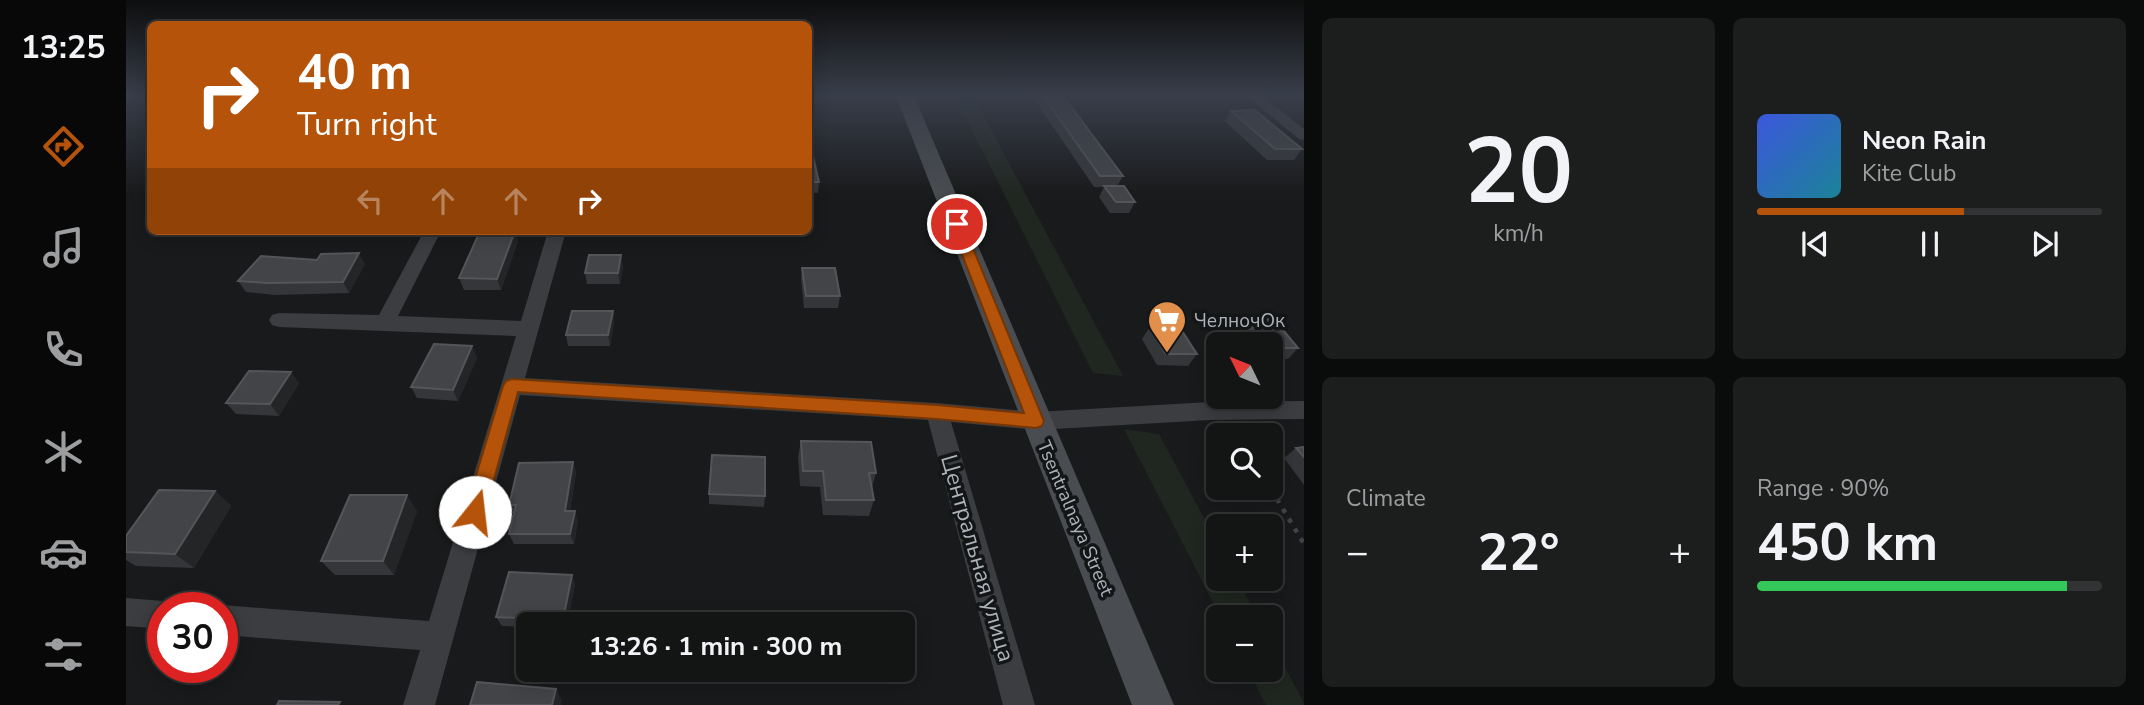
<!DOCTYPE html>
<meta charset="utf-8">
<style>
:root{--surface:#131414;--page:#1c1d1d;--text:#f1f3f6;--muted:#9d9ea0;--line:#323334;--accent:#b45309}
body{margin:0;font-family:"Nunito Sans",sans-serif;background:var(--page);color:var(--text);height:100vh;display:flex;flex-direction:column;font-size:26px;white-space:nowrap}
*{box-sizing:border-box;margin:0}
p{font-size:23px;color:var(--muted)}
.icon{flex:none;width:38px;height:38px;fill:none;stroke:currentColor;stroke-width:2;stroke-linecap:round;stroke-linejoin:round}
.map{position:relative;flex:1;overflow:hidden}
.sheet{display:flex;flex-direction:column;gap:18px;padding:18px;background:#0a0b0b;width:840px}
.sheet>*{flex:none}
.hud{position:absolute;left:21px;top:21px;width:665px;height:214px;border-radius:10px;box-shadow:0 4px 18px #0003,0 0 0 2px var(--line);background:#b45309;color:#fff;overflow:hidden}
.needle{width:46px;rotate:313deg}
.controls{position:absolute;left:1080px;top:332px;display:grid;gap:14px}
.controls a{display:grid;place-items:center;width:77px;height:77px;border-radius:10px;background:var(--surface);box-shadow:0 4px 18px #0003,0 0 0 2px var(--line);font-size:35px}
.speed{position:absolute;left:21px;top:592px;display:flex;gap:14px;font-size:35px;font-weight:700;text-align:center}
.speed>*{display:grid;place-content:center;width:91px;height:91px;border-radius:50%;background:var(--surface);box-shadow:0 4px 18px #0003,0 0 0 2px var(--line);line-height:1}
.speed .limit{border:10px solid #d22;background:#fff;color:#111}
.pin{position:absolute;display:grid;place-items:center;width:60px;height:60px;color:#fff;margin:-30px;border:4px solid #fff;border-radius:50%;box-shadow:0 2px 7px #0007}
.me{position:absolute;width:77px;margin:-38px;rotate:16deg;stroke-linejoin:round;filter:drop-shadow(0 0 5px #0008)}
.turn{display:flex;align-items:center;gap:24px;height:147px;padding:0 35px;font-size:32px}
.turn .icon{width:91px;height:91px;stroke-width:2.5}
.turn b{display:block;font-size:49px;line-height:60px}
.lanes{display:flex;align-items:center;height:66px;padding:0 35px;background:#0003;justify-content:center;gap:35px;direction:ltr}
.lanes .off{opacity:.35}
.big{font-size:52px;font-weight:700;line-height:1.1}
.sheet .card{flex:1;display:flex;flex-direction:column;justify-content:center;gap:10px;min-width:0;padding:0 24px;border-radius:10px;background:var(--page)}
.sheet .dial{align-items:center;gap:0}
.dial b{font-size:91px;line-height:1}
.song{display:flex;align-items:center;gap:21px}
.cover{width:84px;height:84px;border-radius:10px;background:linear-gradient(135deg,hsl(230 70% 55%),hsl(190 70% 35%))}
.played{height:7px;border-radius:4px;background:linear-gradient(90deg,var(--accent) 60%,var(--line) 60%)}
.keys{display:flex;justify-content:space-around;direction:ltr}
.heat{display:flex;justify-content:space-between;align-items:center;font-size:38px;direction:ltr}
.charge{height:10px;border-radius:5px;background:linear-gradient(90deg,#34c759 90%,var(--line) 0)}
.sheet .tiles{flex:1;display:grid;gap:18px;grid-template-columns:repeat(2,1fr)}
.trip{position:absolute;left:390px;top:612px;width:399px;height:70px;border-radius:10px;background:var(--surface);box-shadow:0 4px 18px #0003,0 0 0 2px var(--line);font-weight:700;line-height:70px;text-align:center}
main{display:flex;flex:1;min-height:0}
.menu{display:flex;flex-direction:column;width:126px;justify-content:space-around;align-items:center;background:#080808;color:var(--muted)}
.menu .icon{width:49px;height:49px}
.menu .selected{color:var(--accent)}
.menu b{font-size:32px;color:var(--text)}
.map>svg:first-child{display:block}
.green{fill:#202620}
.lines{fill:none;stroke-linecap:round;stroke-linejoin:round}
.path-far1{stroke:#414447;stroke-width:3.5;stroke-dasharray:3.5 6;stroke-linecap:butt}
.path{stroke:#414447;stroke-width:4.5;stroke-dasharray:4.5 7;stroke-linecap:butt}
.minor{fill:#3b3d40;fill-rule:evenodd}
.secondary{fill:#494c50;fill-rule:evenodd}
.wall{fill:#353639}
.shaded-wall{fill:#242527}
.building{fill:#424447;stroke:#535559;stroke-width:2}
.route{fill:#b45309;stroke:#753606;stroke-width:2}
.labels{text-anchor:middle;stroke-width:7;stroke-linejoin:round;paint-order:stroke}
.poi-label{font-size:19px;fill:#adb3ba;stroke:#141516;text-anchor:start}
.street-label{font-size:19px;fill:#adb3ba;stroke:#141516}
.near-street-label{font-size:23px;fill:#adb3ba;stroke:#141516}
</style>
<main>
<nav class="menu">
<b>13:25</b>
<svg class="icon selected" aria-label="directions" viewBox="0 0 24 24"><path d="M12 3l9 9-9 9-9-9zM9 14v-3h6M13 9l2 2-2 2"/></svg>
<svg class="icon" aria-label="music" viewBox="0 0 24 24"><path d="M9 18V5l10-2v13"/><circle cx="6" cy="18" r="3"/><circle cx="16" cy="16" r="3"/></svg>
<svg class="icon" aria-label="phone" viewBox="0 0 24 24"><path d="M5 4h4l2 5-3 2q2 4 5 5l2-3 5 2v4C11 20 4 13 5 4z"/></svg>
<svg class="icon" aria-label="climate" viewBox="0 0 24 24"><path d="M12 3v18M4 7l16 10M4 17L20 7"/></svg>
<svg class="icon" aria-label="car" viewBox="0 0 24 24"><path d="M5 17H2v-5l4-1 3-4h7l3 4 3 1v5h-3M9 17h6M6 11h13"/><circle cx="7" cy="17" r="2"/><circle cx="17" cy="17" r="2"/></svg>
<svg class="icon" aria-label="filters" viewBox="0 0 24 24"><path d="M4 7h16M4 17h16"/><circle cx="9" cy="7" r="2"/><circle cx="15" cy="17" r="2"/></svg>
</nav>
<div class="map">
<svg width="1178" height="705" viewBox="0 0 1178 705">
<rect width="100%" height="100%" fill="#191a1b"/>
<g class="green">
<path d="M829 96H847L997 376 967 373Z"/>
<path d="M998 429 1033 434 1092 544V579H1111L1132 618H1095Z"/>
<path d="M1145 641 1178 703V705H1140L1122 670H1144Z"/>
</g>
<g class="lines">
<path class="path-far1" d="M1144 488 1152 501"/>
<path class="path" d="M1151 499 1178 544"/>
<g class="minor">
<path d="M1121 96H1136L1178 129V140L1173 139Z"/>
<path d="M298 231H309L313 235 272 316 395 321 422 231H440L399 378 811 403 910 412 1084 402 1178 401V419L1084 420 910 430 825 422 909 705H877L802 420 394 395 309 705H277L294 650 96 635V607H92L96 605 303 621 390 336 153 327 146 325 143 320 146 315 153 313 253 315Z"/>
<path d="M0 598 37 601 48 607H37V629L0 626Z"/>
</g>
<path class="secondary" d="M770 96H788L1048 705H1006Z"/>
</g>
<g class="wall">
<path d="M906 96H937L997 176 991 186 1009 202 1003 213H984L973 197 978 187H968Z"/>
<path d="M1105 111 1176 149 1168 160H1141L1099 121Z"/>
<path d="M682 135 693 182 692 193 682 192Z"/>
<path d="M472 231H502L501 234H472Z"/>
<path d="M392 241 375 290H338L333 278Z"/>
<path d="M239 264 223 293 149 295 120 292 112 281Z"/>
<path d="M497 266 494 284H461L459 273Z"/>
<path d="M676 268 714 296 712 308H678L675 279Z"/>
<path d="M487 311 488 322 484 346H442L440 335Z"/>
<path d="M1111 319 1172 348 1162 359H1144V345H1112L1101 331Z"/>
<path d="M1024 327 1071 354 1062 366 1031 365 1016 339Z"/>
<path d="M346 346 351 358 332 401 291 398 285 387Z"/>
<path d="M173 383 153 416 110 414 100 403Z"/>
<path d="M675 441 750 473 746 487 748 500 743 516 697 515 694 487 674 486 672 457Z"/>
<path d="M1178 447V485L1158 458 1170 448Z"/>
<path d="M447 462 450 473 444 511 452 521 448 544H388L383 534 388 515 383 505Z"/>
<path d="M89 491 105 506 68 568 10 566 0 560V536Z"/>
<path d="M583 494 639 496 638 507 583 504Z"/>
<path d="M291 511 268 575H209L195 561Z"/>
<path d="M449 584 441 625H402V627L376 626 370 617Z"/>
</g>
<g class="shaded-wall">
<path d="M389 231 392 241 375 290 371 279Z"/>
<path d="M233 253 239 264 223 293 217 282Z"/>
<path d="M495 255 497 266 494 284 492 273Z"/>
<path d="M487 311 488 322 484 346 482 335Z"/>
<path d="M346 346 351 358 332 401 327 390Z"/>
<path d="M165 372 173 383 153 416 144 404Z"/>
<path d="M447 462 450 473 442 521 439 511Z"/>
<path d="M89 491 105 506 68 568 49 554Z"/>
<path d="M281 495 291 511 268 575 257 561Z"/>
<path d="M449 511 452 521 448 544 444 534Z"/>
<path d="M446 575 449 584 441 625H439L437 620Z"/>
<path d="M430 689 436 700 435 705H426Z"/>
</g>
<g class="building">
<path d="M917 96H937L997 176H974Z"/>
<path d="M1129 110 1176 149H1149L1105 111Z"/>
<path d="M682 135 693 182H682Z"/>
<path d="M978 186H998L1009 202H990Z"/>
<path d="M354 231H389L371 279 333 278Z"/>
<path d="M233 253 217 282 141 283 112 281 135 256 191 260 195 254Z"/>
<path d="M463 255H495L492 273H459Z"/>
<path d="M676 268H709L714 296H680Z"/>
<path d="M446 311H487L482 335H440Z"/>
<path d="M1111 319H1148L1172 348H1144V345H1131Z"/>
<path d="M1024 327 1054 328 1071 354H1040Z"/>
<path d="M308 344 346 346 327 390 285 387Z"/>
<path d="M123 371 165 372 144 404 100 403Z"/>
<path d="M675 441 745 442 750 473H743L748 500H700L697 471H677Z"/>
<path d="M1178 447V457L1170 448Z"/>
<path d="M586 455 639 457V496L583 494Z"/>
<path d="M447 462 439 511H449L444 534H383L390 505H383L393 463Z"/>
<path d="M33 490 89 491 49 554 0 552V536Z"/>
<path d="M224 495H281L257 561H195Z"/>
<path d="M383 572 446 575 437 620 370 617Z"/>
<path d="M351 682 430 689 426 705H344Z"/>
<path d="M153 701 214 702 212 705H151Z"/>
</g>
<linearGradient id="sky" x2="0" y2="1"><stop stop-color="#0e0e0f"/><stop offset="0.49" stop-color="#383e4a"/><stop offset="1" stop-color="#383e4a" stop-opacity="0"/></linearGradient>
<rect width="1178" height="195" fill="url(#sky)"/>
<path class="route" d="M831 220 837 224 918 421 916 426 910 428 811 419 392 392 359 512 356 518 349 520 342 518 339 512 377 386 380 381 386 379 811 405 898 413 824 224Z"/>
<defs>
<symbol id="supermarket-pin" viewBox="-11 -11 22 30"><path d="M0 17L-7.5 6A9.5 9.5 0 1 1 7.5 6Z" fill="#e28f4b" stroke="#141516"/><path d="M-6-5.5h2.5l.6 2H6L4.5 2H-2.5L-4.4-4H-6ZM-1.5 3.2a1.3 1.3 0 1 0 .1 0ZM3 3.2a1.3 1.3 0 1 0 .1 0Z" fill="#fff"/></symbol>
</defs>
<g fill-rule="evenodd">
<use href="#supermarket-pin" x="1019" y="298" width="44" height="60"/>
</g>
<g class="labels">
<g class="poi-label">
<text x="1068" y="327">ЧелночОк</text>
</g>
<g class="street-label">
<text transform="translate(950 518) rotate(67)" y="7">Tsentralnaya Street</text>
</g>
<g class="near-street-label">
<text transform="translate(852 558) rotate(74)" y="8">Центральная улица</text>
</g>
</g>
</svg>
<div class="controls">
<a><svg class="needle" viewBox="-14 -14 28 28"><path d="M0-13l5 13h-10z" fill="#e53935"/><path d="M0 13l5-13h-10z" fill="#9d9ea0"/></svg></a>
<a><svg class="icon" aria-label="search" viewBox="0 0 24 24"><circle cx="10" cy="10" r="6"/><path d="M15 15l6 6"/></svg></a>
<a>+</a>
<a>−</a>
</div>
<div class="speed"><div class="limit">30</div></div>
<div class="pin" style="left:831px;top:224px;background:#d93025"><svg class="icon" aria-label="arrive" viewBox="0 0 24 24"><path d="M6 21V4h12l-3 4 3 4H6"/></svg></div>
<svg class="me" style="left:349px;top:512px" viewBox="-20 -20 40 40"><circle r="19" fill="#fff"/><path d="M0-13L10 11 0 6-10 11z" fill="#b45309"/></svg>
<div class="trip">13:26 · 1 min · 300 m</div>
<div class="hud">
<div class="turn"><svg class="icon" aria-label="right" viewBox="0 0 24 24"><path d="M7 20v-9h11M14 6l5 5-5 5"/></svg><div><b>40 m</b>Turn right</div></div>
<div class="lanes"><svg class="icon off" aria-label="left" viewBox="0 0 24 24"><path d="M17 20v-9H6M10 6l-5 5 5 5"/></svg><svg class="icon off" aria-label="ahead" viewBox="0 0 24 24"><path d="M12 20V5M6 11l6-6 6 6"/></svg><svg class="icon off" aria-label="ahead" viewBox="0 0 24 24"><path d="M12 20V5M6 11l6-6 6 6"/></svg><svg class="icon" aria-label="right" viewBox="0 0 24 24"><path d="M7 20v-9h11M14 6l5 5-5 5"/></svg></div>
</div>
</div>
<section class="sheet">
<div class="tiles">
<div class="card dial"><b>20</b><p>km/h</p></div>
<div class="card">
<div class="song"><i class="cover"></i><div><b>Neon Rain</b><p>Kite Club</p></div></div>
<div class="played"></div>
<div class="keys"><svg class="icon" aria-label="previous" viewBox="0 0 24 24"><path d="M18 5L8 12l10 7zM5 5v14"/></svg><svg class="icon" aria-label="pause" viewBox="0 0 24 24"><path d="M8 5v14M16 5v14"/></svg><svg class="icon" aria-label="next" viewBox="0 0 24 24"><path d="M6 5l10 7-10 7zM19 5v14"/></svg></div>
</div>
<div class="card"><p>Climate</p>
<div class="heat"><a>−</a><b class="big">22°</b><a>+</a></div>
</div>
<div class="card"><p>Range · 90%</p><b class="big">450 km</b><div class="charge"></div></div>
</div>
</section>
</main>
